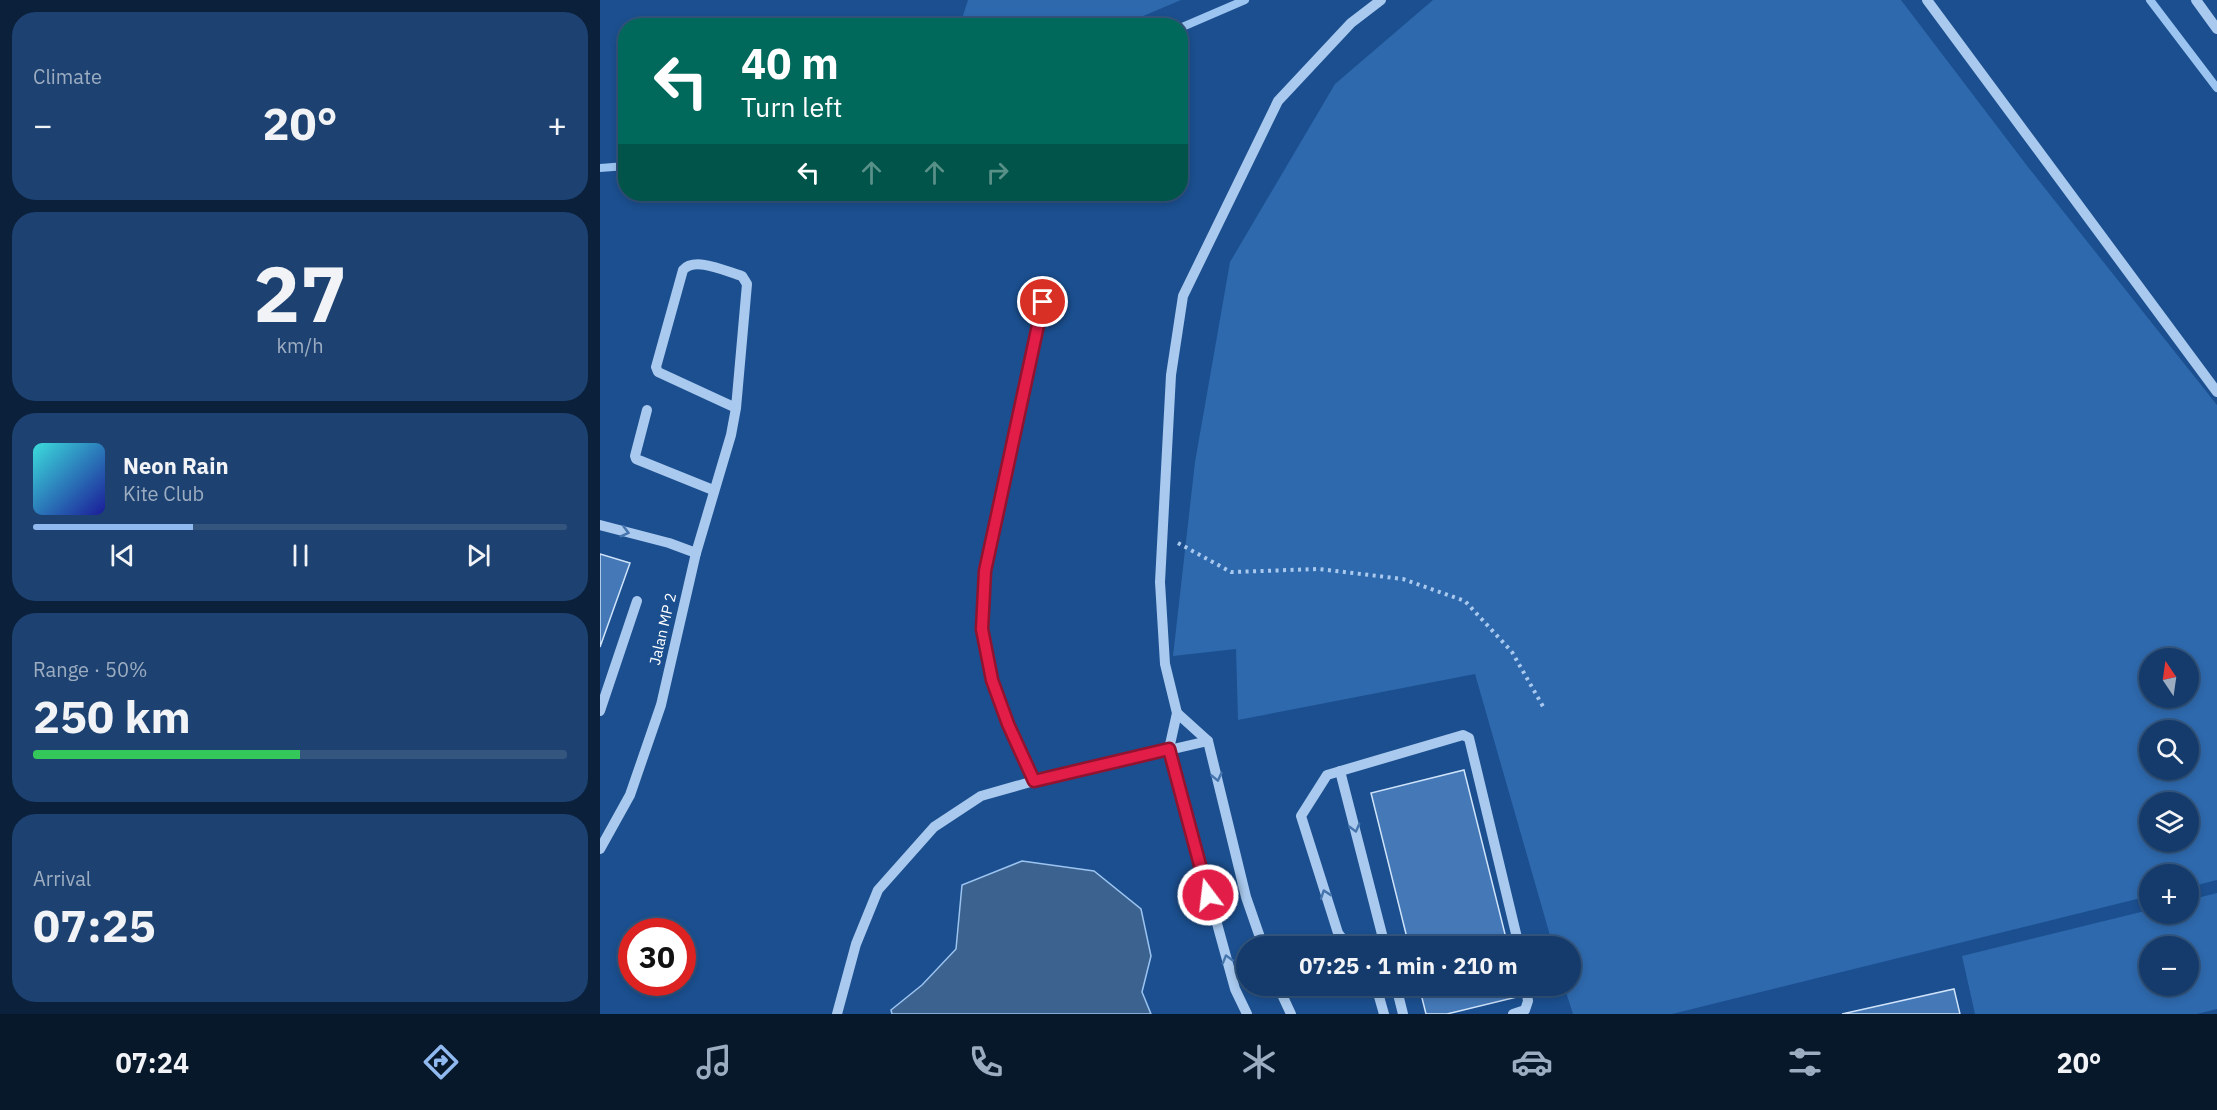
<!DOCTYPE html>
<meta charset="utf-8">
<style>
:root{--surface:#143b6b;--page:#1d4271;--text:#f1f3f6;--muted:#9dadc1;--line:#33557e;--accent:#90b9f0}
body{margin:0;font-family:"IBM Plex Sans",sans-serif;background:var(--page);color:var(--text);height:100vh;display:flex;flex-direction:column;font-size:22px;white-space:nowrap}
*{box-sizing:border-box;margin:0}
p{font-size:20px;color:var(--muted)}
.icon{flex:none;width:33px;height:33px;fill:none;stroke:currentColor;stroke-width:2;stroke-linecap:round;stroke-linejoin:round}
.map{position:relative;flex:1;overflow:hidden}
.details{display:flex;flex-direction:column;gap:12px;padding:12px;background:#0b203b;width:600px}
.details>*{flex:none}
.top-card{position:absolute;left:18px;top:18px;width:570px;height:183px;border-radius:24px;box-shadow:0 3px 9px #0003,0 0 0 2px var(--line);background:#00695c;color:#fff;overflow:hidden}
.needle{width:39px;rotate:347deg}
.tools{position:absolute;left:1539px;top:648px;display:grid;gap:12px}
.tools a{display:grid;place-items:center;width:60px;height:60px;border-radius:50%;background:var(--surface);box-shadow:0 3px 9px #0003,0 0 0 2px var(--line);font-size:30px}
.speed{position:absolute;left:18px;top:918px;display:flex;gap:12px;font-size:30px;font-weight:700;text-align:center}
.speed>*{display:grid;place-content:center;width:78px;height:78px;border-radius:50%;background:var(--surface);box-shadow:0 3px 9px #0003,0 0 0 2px var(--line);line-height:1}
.speed .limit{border:9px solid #d22;background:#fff;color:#111}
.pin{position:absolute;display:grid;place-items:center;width:51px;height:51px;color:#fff;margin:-26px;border:3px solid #fff;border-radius:50%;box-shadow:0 2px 6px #0007}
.me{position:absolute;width:66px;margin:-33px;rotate:345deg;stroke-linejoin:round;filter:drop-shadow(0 0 4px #0008)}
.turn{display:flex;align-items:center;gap:21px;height:126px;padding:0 24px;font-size:27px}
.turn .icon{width:78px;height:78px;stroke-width:2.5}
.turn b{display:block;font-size:42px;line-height:51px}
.lanes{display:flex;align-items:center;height:57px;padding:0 24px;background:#0003;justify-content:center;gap:30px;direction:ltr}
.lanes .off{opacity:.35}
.big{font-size:45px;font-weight:800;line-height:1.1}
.details .card{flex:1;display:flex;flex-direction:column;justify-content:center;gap:9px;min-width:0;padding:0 21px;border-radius:24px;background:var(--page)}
.details .dial{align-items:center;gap:0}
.dial b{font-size:78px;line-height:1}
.song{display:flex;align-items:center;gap:18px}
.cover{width:72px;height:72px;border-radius:9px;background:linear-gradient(135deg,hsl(180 70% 55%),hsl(240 70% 35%))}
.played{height:6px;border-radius:3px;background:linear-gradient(90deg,var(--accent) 30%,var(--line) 30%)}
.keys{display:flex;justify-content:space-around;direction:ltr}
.heat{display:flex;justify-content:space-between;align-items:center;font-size:33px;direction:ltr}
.charge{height:9px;border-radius:4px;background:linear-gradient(90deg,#34c759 50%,var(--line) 0)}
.trip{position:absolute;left:636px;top:936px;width:345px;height:60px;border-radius:30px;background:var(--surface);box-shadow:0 3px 9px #0003,0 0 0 2px var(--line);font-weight:800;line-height:60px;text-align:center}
.tab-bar{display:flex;height:96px;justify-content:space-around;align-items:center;background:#08182b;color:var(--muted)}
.tab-bar .icon{width:42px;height:42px}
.tab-bar .active{color:var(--accent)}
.tab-bar b{font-size:27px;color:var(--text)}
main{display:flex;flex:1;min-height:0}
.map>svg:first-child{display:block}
.green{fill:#2e69ad;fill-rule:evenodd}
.water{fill:#3c6290;stroke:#9cc4f0;stroke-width:1.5}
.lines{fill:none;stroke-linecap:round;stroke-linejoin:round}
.stream{stroke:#9cc4f0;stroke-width:8}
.building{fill:#4478b7;stroke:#cfe3fa;stroke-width:1.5}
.path{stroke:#a9c9ee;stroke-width:4;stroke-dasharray:3 4.5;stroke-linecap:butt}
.minor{stroke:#a9c9ee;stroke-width:10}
.oneway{stroke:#4674ac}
.route-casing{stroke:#92132f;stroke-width:15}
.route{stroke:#e11d48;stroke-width:10}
.labels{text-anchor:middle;stroke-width:6;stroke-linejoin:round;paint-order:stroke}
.street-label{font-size:15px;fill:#fff;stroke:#1b4f8f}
</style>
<main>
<section class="details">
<div class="card"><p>Climate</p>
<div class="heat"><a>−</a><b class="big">20°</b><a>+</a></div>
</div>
<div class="card dial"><b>27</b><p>km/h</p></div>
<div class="card">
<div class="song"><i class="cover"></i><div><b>Neon Rain</b><p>Kite Club</p></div></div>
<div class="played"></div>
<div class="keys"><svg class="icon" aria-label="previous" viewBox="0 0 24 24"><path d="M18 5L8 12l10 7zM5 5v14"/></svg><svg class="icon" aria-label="pause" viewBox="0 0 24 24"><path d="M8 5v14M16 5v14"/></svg><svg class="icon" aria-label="next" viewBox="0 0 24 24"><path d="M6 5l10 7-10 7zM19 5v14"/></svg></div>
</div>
<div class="card"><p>Range · 50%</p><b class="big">250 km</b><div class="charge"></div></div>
<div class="card"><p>Arrival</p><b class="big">07:25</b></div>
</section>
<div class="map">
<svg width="1617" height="1014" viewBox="0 0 1617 1014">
<rect width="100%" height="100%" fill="#1b4f8f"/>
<g class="green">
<path d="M368 0H581L522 25H360Z"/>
<path d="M833 0H1301L1428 167 1617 405V880L1589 887 1588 874H1550L1549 896 1072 1014H973L964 986H970V946H953L875 674 638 720 636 649 573 656 595 462 630 262 735 84ZM1550 658H1588V698H1550ZM1550 730H1588V770H1550ZM1550 802H1588V842H1550Z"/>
<path d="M1617 893V1009L1597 1014H1375L1362 956 1549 910 1550 914H1588L1589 900ZM1550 946H1588V986H1550Z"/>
</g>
<path class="water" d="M422 861 494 871 541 909 551 956 542 992 551 1014H292L291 1010 322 985 356 949 362 885Z"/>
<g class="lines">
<g class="stream">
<path d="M1550 0 1617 88"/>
<path d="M580 28 645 0"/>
<path d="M0 168 26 166"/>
</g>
</g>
<g class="building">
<path d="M0 554 30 563 0 647Z"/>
<path d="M864 770 908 946H809L771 793Z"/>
<path d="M819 986H918L921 996 847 1014H826Z"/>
<path d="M1354 989 1360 1014H1242Z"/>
</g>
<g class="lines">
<path class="path" d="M578 543 631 572 719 569 803 579 865 601 912 652 945 710"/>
<g class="minor">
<path d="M1327 0 1617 392"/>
<path d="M1596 0 1617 29"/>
<path d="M47 410 35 456 36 459 113 490"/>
<path d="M0 525 69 543 96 553"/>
<path d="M0 711 37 601"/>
<path d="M577 713 608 741 646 897 663 946"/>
<path d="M740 771 785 946"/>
<path d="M434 781 408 724 392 680 383 629 385 571 443 302"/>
<path d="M0 849 30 795 61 705 96 553 131 435 136 408 147 284 142 276C127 272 95 256 83 270L56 367 58 372 136 408"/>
<path d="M748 946 738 933 701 816 727 775 863 735 869 738 919 946"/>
<path d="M678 986 691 1014"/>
<path d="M776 986 784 1014"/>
<path d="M796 986 803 1014"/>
<path d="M237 1014 256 944 278 890 334 827 381 796 434 781 608 741"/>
<path d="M647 1014 635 989 569 749 577 713 565 664 560 582 571 375 583 296 678 101 751 23 781 0"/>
<path d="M913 1014 925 1010 928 1001 926 986"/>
</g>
</g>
<defs><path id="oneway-chevron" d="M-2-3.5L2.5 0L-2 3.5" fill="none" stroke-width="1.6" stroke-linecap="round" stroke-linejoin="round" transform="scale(1.5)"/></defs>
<g class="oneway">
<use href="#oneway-chevron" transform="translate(25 532) rotate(15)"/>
<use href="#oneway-chevron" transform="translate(617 777) rotate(77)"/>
<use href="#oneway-chevron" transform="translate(755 828) rotate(75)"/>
<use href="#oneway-chevron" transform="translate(725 894) rotate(-109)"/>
<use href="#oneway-chevron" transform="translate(627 959) rotate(-106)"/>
</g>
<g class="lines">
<defs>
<path id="route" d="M443 302 385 571 382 629 392 680 408 724 434 781 569 749 608 895"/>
</defs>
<use href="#route" class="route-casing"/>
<use href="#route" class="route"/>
</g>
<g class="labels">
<g class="street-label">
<text transform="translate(63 629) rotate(-77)" y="5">Jalan MP 2</text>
</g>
</g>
</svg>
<div class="tools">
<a><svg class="needle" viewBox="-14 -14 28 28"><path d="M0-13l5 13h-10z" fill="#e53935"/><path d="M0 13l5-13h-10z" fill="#9dadc1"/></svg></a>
<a><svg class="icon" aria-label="search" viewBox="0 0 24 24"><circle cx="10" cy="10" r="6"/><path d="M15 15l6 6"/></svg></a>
<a><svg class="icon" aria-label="layers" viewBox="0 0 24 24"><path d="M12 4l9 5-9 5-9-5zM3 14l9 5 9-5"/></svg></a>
<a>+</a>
<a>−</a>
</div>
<div class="speed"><div class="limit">30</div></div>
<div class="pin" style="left:443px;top:302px;background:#d93025"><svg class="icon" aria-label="arrive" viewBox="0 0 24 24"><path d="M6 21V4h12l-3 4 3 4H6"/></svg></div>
<svg class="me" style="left:608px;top:895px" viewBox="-20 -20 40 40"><circle r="17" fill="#e11d48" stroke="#fff" stroke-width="3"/><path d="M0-11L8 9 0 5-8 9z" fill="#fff"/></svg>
<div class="trip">07:25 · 1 min · 210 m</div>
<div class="top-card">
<div class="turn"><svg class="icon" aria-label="left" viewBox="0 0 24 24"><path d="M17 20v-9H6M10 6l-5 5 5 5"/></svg><div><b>40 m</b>Turn left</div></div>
<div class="lanes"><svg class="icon" aria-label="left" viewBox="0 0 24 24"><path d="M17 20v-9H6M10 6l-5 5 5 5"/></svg><svg class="icon off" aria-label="ahead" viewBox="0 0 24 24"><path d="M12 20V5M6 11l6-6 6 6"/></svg><svg class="icon off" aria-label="ahead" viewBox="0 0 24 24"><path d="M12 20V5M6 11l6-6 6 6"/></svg><svg class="icon off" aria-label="right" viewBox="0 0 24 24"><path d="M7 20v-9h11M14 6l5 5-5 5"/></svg></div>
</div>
</div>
</main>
<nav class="tab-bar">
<b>07:24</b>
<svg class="icon active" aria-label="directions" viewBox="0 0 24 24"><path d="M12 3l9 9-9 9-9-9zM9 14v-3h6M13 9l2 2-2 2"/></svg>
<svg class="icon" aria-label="music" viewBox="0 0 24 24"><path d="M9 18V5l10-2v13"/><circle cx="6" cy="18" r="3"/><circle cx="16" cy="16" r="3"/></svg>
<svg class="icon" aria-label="phone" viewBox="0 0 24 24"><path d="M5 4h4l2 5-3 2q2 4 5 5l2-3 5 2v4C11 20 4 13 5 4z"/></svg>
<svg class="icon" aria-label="climate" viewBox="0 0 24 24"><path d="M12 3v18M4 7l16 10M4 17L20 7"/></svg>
<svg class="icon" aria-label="car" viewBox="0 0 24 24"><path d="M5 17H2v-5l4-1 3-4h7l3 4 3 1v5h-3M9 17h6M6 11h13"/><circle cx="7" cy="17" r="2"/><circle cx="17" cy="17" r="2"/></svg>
<svg class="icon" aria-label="filters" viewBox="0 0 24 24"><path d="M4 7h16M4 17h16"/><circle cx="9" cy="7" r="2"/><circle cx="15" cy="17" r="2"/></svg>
<b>20°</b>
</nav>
